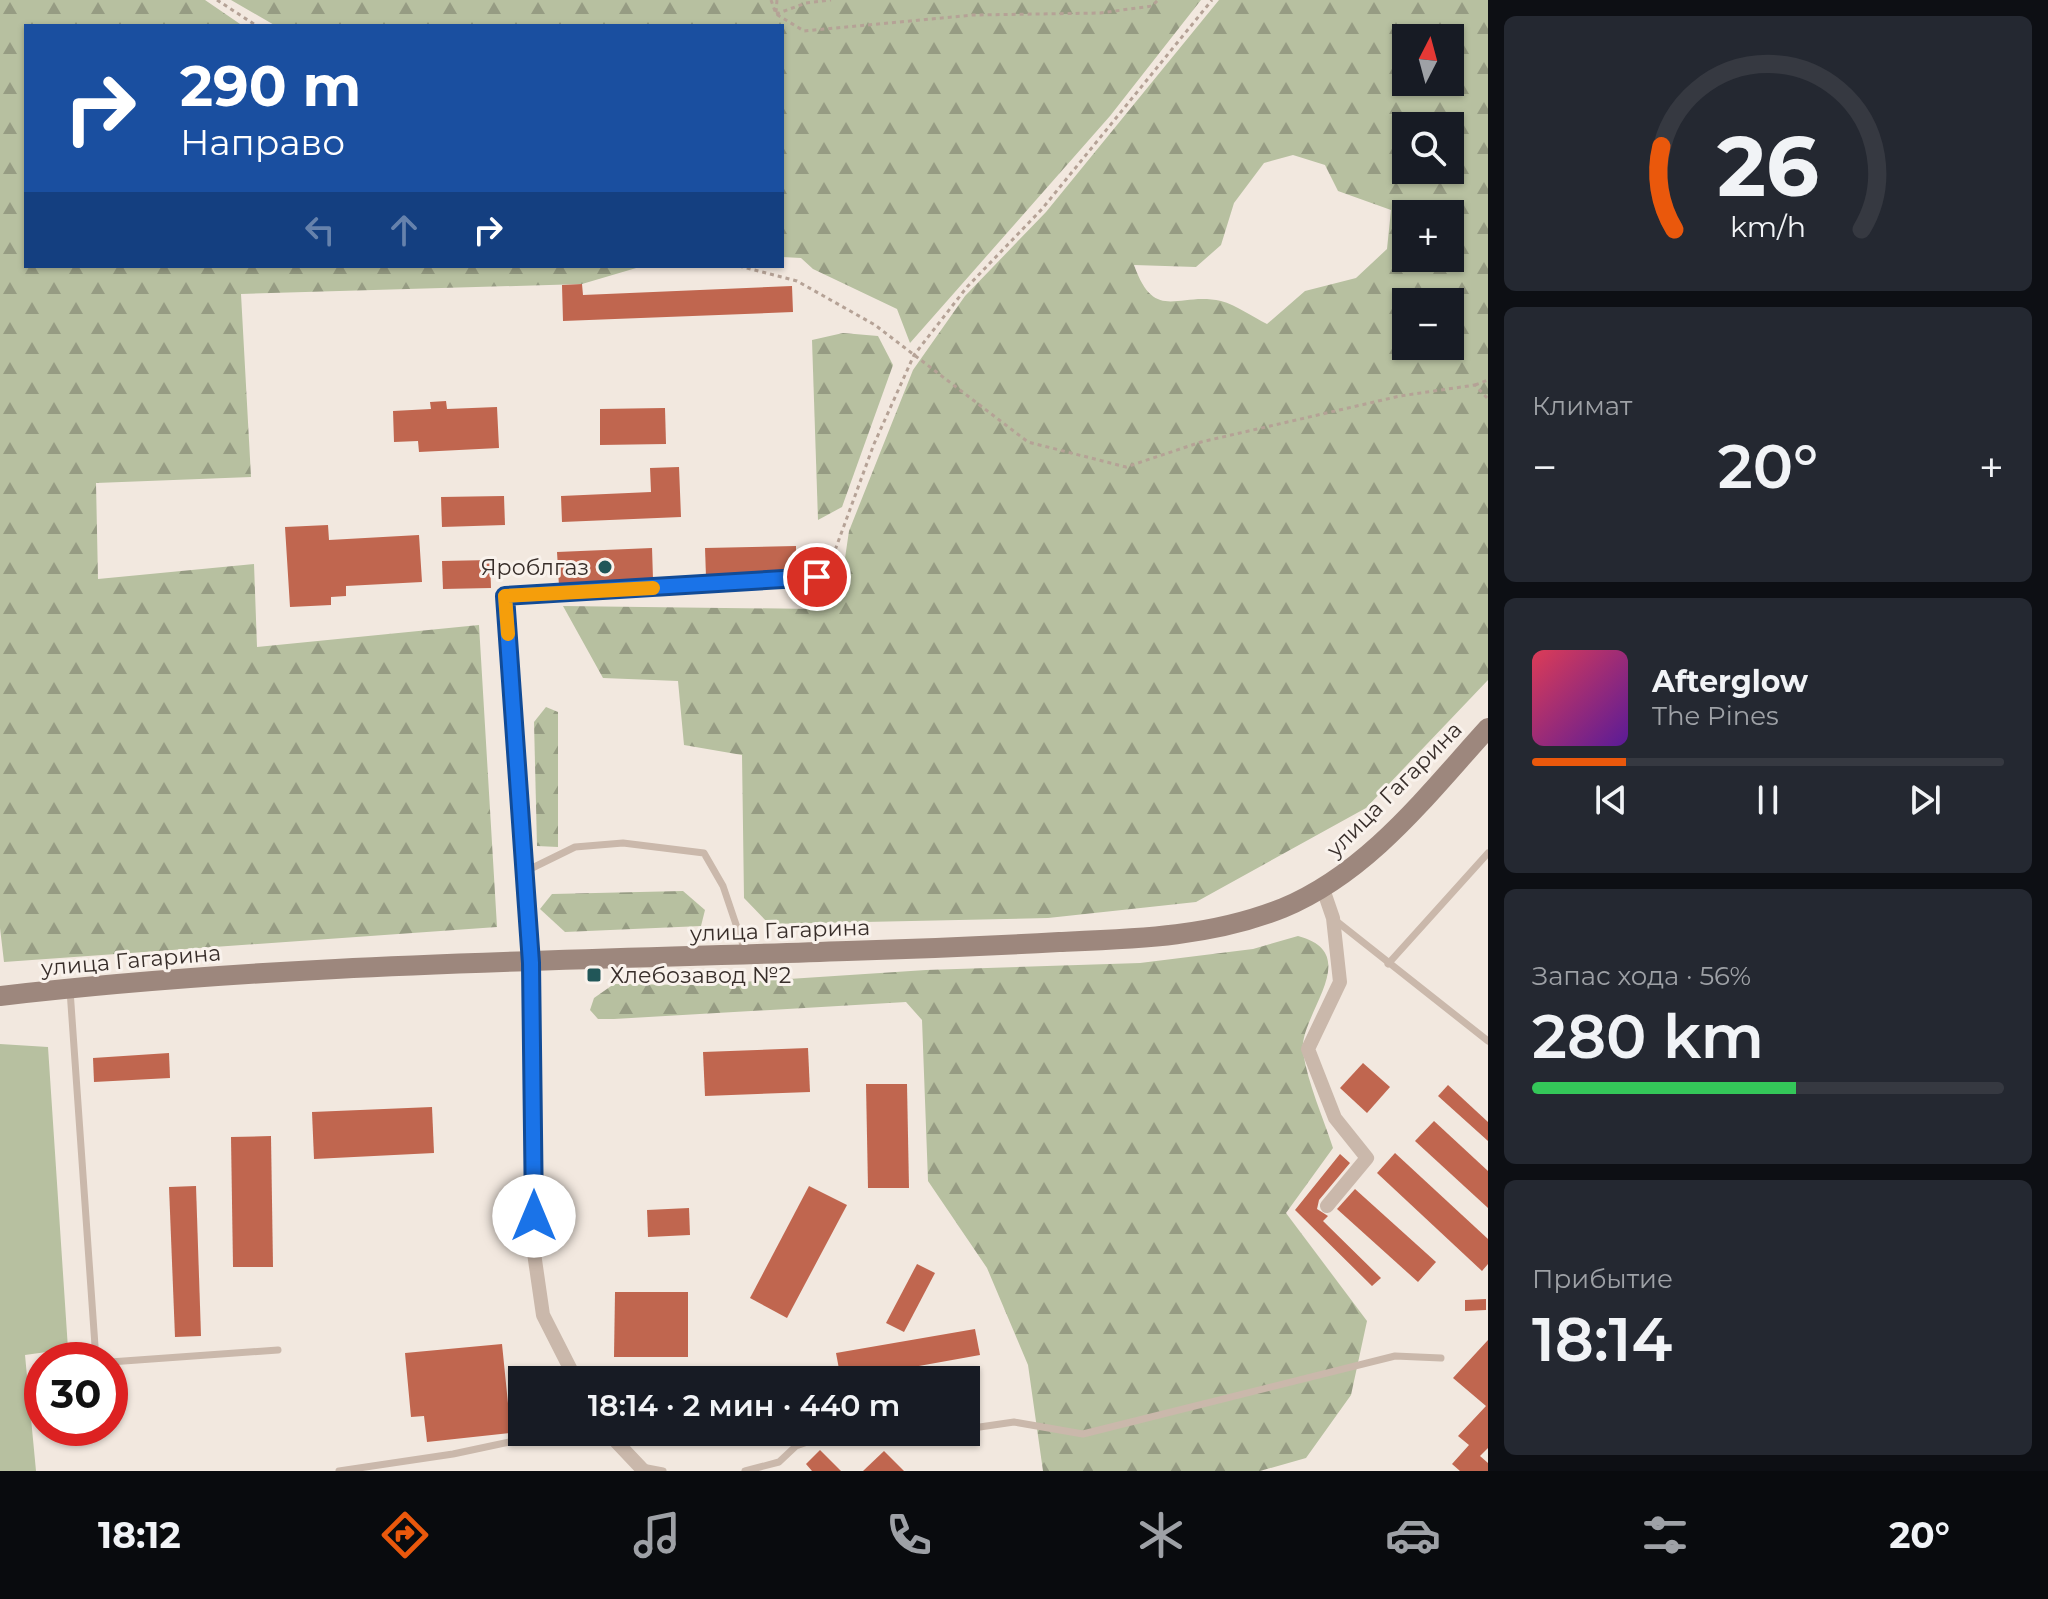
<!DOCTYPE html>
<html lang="ru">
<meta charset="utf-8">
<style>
:root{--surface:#171b24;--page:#242831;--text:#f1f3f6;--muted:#9ea1a6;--line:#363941;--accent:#ea580c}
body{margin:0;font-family:Montserrat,sans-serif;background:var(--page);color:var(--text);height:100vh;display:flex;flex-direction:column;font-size:30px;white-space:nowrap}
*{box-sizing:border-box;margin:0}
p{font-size:26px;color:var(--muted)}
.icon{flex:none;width:44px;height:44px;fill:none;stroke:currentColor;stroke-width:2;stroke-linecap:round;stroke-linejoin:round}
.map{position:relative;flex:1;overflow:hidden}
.panel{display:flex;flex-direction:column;gap:16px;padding:16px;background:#0d0f14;width:560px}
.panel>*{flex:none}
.banner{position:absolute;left:24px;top:24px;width:760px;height:244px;border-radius:0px;box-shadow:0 2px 6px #0004;background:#1a4fa0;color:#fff;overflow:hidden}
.needle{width:52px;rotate:6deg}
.fabs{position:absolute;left:1392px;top:24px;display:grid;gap:16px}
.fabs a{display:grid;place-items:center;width:72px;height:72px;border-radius:0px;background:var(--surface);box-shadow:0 2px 6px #0004;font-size:40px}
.speed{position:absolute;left:24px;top:1342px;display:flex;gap:16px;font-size:40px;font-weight:700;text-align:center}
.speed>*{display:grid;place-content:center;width:104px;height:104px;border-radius:50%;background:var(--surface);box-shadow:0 2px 6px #0004;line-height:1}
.speed .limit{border:12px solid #d22;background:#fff;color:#111}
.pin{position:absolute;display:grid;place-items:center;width:68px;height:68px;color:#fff;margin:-34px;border:4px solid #fff;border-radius:50%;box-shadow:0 2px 8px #0007}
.me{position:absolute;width:88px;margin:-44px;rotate:0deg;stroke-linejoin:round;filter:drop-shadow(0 0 6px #0008)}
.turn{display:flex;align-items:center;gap:28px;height:168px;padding:0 24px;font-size:36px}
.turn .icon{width:104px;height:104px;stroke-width:2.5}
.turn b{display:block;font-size:56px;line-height:68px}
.lanes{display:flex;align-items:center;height:76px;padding:0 24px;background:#0003;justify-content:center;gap:40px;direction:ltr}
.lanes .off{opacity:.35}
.big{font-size:60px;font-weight:600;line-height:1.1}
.panel .card{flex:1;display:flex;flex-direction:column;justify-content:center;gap:12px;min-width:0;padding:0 28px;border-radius:12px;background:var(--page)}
.panel .dial{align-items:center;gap:0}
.dial svg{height:208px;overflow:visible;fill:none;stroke:var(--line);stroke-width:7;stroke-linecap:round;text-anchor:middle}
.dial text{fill:var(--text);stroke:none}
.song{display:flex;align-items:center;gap:24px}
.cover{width:96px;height:96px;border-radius:12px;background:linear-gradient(135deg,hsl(350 70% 55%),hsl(270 70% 35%))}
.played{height:8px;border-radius:4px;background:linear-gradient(90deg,var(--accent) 20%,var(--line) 20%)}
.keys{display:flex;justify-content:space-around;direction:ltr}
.heat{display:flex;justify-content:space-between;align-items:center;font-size:44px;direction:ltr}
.charge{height:12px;border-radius:6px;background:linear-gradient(90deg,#34c759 56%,var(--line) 0)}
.trip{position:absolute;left:508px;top:1366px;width:472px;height:80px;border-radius:0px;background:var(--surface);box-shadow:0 2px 6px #0004;font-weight:600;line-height:80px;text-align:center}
.tab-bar{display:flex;height:128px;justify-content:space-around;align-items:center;background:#090b0e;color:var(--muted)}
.tab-bar .icon{width:56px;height:56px}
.tab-bar .active{color:var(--accent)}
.tab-bar b{font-size:36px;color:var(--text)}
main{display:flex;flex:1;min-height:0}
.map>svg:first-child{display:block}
.forest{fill:url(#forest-firs);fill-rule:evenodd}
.park{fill:#b7c0a0}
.building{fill:#c0664f}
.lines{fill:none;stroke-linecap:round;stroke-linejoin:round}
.path{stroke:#b5a296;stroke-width:3;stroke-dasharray:4 4;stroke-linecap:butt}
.service{stroke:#cab8ab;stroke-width:7}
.minor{stroke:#cab8ab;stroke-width:14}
.secondary{stroke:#9d877d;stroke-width:20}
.route-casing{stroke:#114b97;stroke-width:20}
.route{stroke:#1a73e8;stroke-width:14}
.slow{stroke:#f59e0b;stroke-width:14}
.poi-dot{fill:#215658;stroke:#f9f2ec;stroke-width:3}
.labels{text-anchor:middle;stroke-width:6;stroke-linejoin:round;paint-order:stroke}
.poi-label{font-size:22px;fill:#382e2a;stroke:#f9f2ec;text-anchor:end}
.street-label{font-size:22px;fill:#382e2a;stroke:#f9f2ec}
</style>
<main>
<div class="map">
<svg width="1488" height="1471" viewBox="0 0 1488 1471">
<defs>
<pattern id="forest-firs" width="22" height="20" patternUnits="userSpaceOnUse" patternTransform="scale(2)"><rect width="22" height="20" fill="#b7c0a0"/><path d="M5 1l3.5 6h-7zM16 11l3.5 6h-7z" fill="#969c83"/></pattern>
</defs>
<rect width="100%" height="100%" fill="#f2e8df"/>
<g class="forest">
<path d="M0 0H205L243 26H26V266H643L582 284 241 294 251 477 96 483 98 579 254 564 257 647 479 625 497 927 4 962 0 928Z"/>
<path d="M231 0H1201L1110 116 910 343 897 309 813 269 801 258 782 257V26H276Z"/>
<path d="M1219 0H1488V680L1366 808 1196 902 1048 918 769 924 744 898 742 755 684 745 678 681 603 678 563 606 815 609 840 592 849 531 913 370 965 296 1046 212ZM1450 38V82H1406V38ZM1450 126V170H1406V126ZM1293 155 1325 165 1338 191 1391 210 1387 249 1356 278 1305 291 1267 324C1253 317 1236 305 1221 301 1178 291 1155 324 1134 265L1196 267 1221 245 1234 203 1264 163ZM1450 214V258H1406V214ZM1450 302V346H1406V302Z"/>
<path d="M843 333 878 336 893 365 842 507 818 520 812 340Z"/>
<path d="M546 707 558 712V847L537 846 534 722Z"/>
<path d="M683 891 705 910 701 926 565 932 540 909 552 894Z"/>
<path d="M1298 936C1366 954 1298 1015 1303 1052 1308 1084 1323 1117 1333 1148L1286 1213 1367 1321 1351 1395 1306 1458 1260 1471H1043L1028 1365 987 1268 928 1181 922 1020 906 1002 614 1019H598L590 1010 594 998 614 984 695 985 926 970 1140 963 1253 949Z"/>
</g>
<path class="park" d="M0 1044 48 1047 68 1349 25 1355 36 1471H0Z"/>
<g class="building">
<path d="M582 284 583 295 792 286 793 312 563 321 562 285Z"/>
<path d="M446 401 447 409 497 407 499 448 419 452 418 441 394 442 393 411 431 409 430 402Z"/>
<path d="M665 408 666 444 600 445V409Z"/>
<path d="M679 467 681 517 562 522 561 496 651 492 650 468Z"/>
<path d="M504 496 505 525 442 527 441 497Z"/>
<path d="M328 525 329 540 419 535 422 582 346 586V596L331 597V605L290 607 285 527Z"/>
<path d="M796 546V572L706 577 705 548Z"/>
<path d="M652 548 653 580 559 586 557 552Z"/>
<path d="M490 560 491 588 443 589 442 561Z"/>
<path d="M808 1048 810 1092 705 1096 703 1052Z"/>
<path d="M169 1053 170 1078 94 1082 93 1058Z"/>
<path d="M1363 1063 1390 1087 1367 1113 1340 1088Z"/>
<path d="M866 1084H907L909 1188H868Z"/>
<path d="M1448 1085 1488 1122V1141L1438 1096Z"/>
<path d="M432 1107 434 1153 314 1159 312 1112Z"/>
<path d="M1434 1121 1488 1171V1208L1415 1141Z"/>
<path d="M271 1136 273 1267H233L231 1137Z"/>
<path d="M1395 1153 1488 1239V1264L1482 1271 1377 1173Z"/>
<path d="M1340 1154 1350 1163 1319 1200 1317 1209 1328 1216 1323 1221 1381 1278 1372 1286 1295 1210Z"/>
<path d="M196 1186 201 1336 175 1337 169 1187Z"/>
<path d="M809 1186 847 1205 787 1318 750 1298Z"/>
<path d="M1355 1189 1436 1262 1418 1282 1337 1209Z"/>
<path d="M689 1208 690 1235 648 1237 647 1210Z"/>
<path d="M917 1264 935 1273 904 1332 886 1323Z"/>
<path d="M615 1292H688V1357H614Z"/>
<path d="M1486 1299V1310L1465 1311V1300Z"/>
<path d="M975 1329 980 1355 841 1380 836 1353Z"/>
<path d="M1488 1340V1448L1480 1456 1488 1463V1471H1460L1452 1464 1469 1445 1458 1436 1486 1406 1453 1378Z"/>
<path d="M502 1344 511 1433 427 1442 424 1416 411 1417 405 1353Z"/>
<path d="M820 1450 841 1471H812L806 1464Z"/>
<path d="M884 1451 904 1471H863Z"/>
</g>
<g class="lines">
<g class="path">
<path d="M217 0 257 26"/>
<path d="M771 0 776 14 804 31 973 15 1100 13 1152 6 1158 0"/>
<path d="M776 12 777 0"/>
<path d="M776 14 806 3 831 0"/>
<path d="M739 266 797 281 875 325 1028 442 1126 467 1201 442 1400 396 1475 385 1488 399"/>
<path d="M1475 385 1488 380"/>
<path d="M827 572 874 444 914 355 967 287 1042 209 1212 0"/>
</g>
<g class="service">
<path d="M524 872 575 847 623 843 704 853 723 886 745 951"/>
<path d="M1335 920 1488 1041"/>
<path d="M531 960 505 596 817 577"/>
<path d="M1388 964 1488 853"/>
<path d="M70 990 96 1360"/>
<path d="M110 1362 278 1350"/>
<path d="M966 1429 1014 1422 1083 1434 1395 1356 1441 1358"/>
<path d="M899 1432 918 1436 946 1432"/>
<path d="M642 1467 663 1471"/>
<path d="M339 1471 453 1454 557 1432"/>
<path d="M745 1471 779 1462 796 1446 836 1432"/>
</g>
<g class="minor">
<path d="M1323 889 1333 918 1340 982 1308 1049 1335 1118 1367 1158 1327 1206"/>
<path d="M531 963 533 1246 543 1315 576 1380"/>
<path d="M607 1432 644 1471"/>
</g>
<path class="secondary" d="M0 996C281 963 565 961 847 951 918 949 989 946 1059 942 1136 939 1211 937 1283 908 1369 872 1427 795 1488 728"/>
</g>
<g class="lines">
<defs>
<path id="route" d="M534 1216 531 963 505 596 817 577"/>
</defs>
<use href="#route" class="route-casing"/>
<use href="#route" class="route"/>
<path class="slow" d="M508 634 505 596 653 588"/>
</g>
<g class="poi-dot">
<circle cx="605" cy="567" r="8"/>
<rect x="586" y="967" width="16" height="16" rx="4"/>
</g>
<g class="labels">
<g class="poi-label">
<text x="589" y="575">Яроблгаз</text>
<text x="610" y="983" text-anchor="start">Хлебозавод №2</text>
</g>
<g class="street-label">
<text transform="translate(1394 789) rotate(-45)" y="8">улица Гагарина</text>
<text transform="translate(780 930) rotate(-2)" y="8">улица Гагарина</text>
<text transform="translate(131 960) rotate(-5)" y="8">улица Гагарина</text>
</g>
</g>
</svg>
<div class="fabs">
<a><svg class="needle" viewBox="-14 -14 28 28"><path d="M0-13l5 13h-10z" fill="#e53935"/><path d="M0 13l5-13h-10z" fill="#9ea1a6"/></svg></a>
<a><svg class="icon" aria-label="search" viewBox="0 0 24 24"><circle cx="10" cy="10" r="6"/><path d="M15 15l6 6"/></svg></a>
<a>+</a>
<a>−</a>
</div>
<div class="speed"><div class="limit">30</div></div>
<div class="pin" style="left:817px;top:577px;background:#d93025"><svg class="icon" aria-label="arrive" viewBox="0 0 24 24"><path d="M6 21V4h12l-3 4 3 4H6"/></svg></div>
<svg class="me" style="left:534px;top:1216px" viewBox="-20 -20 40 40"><circle r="19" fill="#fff"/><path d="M0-13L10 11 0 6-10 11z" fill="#1a73e8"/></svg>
<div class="trip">18:14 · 2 мин · 440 m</div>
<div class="banner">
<div class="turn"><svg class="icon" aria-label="right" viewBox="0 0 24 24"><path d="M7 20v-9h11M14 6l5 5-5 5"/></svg><div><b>290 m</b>Направо</div></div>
<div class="lanes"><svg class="icon off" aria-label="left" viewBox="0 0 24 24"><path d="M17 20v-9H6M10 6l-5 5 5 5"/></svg><svg class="icon off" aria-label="ahead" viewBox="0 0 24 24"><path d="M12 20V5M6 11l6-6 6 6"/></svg><svg class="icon" aria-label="right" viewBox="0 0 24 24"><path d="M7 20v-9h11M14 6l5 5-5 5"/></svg></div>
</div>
</div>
<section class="panel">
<div class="card dial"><svg viewBox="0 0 100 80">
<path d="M14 69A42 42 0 1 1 86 69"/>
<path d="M14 69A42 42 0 0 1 9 37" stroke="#ea580c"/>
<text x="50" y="56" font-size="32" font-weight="700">26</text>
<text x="50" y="72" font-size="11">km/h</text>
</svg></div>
<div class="card"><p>Климат</p>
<div class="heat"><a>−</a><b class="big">20°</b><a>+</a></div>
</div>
<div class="card">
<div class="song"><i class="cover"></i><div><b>Afterglow</b><p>The Pines</p></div></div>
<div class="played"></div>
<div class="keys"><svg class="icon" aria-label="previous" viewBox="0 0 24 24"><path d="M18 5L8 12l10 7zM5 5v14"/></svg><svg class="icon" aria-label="pause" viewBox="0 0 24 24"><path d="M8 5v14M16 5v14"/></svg><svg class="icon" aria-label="next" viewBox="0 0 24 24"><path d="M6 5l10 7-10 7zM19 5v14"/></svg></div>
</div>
<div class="card"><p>Запас хода · 56%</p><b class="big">280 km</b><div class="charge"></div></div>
<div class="card"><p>Прибытие</p><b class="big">18:14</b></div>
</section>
</main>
<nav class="tab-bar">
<b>18:12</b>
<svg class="icon active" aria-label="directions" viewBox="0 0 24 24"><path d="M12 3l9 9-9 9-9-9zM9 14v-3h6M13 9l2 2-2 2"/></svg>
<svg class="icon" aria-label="music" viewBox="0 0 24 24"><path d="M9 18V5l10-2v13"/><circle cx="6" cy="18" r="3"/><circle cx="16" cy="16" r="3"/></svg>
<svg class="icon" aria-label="phone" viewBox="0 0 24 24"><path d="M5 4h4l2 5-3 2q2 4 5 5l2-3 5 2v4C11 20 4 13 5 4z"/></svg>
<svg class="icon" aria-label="climate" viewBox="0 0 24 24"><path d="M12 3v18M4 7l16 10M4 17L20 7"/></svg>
<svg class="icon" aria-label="car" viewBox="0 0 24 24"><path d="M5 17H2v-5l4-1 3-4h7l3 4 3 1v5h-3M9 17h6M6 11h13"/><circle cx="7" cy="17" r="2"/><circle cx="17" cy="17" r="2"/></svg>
<svg class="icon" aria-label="filters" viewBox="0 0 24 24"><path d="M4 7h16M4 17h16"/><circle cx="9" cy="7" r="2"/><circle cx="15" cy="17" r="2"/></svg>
<b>20°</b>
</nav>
